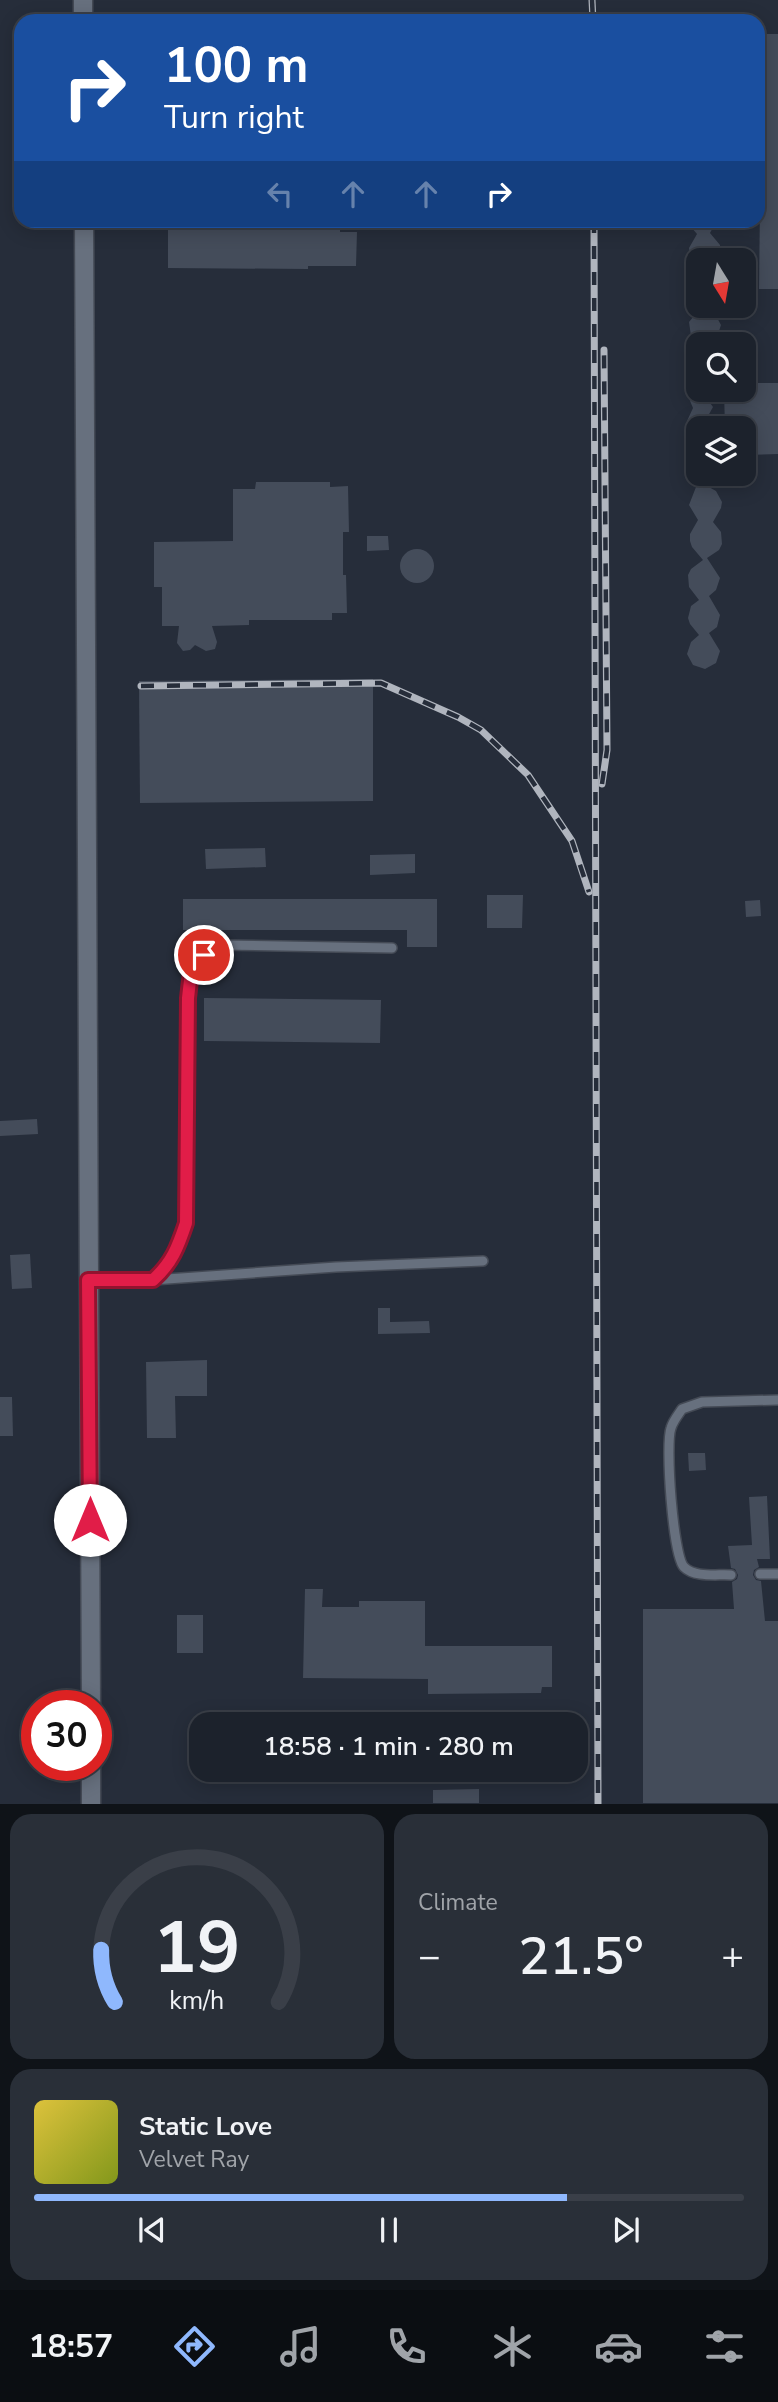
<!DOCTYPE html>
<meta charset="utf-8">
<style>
:root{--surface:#1c222c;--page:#292f38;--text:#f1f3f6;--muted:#a0a4a9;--line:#3a3f48;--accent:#8fb8fd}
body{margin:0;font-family:"Nunito Sans",sans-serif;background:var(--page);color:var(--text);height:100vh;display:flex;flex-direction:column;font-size:26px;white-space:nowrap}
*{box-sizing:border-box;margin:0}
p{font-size:23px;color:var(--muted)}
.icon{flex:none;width:38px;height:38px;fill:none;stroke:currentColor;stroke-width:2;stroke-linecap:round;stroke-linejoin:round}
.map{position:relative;height:1804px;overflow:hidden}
.sheet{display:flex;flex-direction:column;gap:10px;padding:10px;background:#0f1318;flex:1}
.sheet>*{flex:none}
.top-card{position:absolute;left:14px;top:14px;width:751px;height:214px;border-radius:21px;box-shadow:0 4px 18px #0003,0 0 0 2px var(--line);background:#1a4fa0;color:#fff;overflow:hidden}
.needle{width:46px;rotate:169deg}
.buttons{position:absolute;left:686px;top:248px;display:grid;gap:14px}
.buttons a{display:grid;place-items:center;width:70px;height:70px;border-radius:14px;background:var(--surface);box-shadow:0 4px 18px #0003,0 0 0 2px var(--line);font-size:35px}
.speed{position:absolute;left:21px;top:1690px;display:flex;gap:14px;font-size:35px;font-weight:700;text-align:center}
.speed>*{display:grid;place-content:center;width:91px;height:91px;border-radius:50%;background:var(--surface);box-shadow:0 4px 18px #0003,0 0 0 2px var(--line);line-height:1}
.speed .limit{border:10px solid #d22;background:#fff;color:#111}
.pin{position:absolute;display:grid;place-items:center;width:60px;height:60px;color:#fff;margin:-30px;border:4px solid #fff;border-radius:50%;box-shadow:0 2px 7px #0007}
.me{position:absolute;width:77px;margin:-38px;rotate:0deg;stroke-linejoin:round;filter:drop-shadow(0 0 5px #0008)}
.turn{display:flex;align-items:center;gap:24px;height:147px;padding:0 35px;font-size:32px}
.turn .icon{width:91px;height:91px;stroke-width:2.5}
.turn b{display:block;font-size:49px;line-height:60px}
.lanes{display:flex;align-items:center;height:66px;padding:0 35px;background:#0003;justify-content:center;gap:35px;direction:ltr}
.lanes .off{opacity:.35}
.big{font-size:52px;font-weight:600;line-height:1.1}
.sheet .widget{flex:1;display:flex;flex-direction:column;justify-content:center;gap:10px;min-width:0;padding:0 24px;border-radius:21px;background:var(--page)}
.sheet .dial{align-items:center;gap:0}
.dial svg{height:182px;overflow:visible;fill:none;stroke:var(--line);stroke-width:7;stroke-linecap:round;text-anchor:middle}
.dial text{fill:var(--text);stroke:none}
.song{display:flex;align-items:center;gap:21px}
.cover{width:84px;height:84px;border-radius:10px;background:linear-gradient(135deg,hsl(50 70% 55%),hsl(70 70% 35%))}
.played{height:7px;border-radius:4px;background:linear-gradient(90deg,var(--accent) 75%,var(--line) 75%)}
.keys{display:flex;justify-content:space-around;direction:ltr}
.heat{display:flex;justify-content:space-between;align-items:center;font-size:38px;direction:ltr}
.sheet .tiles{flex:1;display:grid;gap:10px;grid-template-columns:1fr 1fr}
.widget:last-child{grid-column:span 2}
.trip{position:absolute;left:189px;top:1712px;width:399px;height:70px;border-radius:21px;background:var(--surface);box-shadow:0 4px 18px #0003,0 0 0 2px var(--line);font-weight:600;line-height:70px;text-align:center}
.menu{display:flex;height:112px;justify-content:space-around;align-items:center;background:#0b0e12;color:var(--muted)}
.menu .icon{width:49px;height:49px}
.menu .active{color:var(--accent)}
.menu b{font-size:32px;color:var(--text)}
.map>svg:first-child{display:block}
.building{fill:#444c5a}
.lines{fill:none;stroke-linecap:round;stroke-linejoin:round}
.lane-casing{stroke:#444a55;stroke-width:12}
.street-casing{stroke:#444a55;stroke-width:21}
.lane{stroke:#67707e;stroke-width:9}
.street{stroke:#67707e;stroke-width:18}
.rail-casing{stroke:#b0b5be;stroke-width:7}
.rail{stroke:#262d3a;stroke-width:4.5;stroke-dasharray:13;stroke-linecap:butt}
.route-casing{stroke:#92132f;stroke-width:18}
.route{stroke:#e11d48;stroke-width:12}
</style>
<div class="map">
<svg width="778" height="1804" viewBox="0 0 778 1804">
<rect width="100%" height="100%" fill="#262d3a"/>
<g class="building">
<path d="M762 34H778V289H759Z"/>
<path d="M168 220H192V223H322V220H340V232H357L356 266H308V269L168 268Z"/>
<path d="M685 220H717L710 233 720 245V261H691L689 248 697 234Z"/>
<path d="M699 310 715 314 721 325 717 337 698 345V390L702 392 713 407 703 425 695 431 687 421 693 408 688 396 694 390 686 367 691 336 689 322Z"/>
<path d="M744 383H778V454L744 455V429H725L724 390H744Z"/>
<path d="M686 474H708L707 486 716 491 722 502 721 508 713 522 721 532 722 544 719 550 707 558 720 578 716 590 709 596 720 615 717 627 709 633 720 651 716 663 705 669 693 665 687 654 691 642 699 635 690 624 688 618 691 606 699 600 689 587 688 575 691 569 703 560 692 547 690 541V534L698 520 689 505 696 487Z"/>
<path d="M256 482H330V487L348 486 349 532H343V575H346L347 613H332V620H249V625L212 626 217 642 215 649 206 651 195 645 190 650 183 651 177 643 179 626H162V587H154V542L233 541V489H255Z"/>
<path d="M367 536H388L389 550 367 551Z"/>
<circle cx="417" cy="566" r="17"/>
<path d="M373 679V801L140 803 139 681Z"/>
<path d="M265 848 266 867 206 869 205 849Z"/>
<path d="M415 854V873L370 875V855Z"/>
<path d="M487 895H523L522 928H487Z"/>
<path d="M183 899H437V947H407V930H183Z"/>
<path d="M760 900 761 916 746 917 745 901Z"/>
<path d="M204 998 381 1000 380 1043 204 1041Z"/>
<path d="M37 1119 38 1134 0 1136V1121Z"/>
<path d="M30 1254 32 1288 12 1289 10 1255Z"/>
<path d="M378 1308H390V1322L429 1321 430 1333 378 1334Z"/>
<path d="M207 1360V1396H175L176 1438H147L146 1362Z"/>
<path d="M0 1397H12L13 1436H0Z"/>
<path d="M688 1453H705L706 1470 689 1471Z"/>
<path d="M767 1496 770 1559H757L759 1567 754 1570 753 1575 756 1580 761 1581 765 1621H778V1803H643V1609H734L732 1582 737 1579 738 1575 735 1569 731 1568 728 1546 752 1545 749 1497Z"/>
<path d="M305 1589H323L322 1607H359V1601H425V1646H552V1687H542L541 1693 428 1694V1679L303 1678Z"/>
<rect x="177" y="1615" width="26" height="38"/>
<path d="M479 1789V1803H433V1790Z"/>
</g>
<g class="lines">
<defs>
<g id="lane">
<path d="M88 1280H153L336 1267 483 1261"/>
<path d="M153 1280C171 1263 178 1247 186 1224L188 998C191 967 193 961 221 945L392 948"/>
<path d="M760 1574H778"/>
<path d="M731 1575C717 1574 695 1578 684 1567 673 1556 665 1444 671 1428 673 1421 678 1415 682 1409L702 1402 778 1400"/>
</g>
<g id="street">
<path d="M83 0V21"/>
<path d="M84 220 91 1706"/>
<path d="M91 1766V1804"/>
</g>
</defs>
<use href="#lane" class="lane-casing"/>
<use href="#street" class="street-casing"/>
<use href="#lane" class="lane"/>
<use href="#street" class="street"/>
<defs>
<g id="rail">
<path d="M592 0 593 21"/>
<path d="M594 220 598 1804"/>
<path d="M141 686 381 683 458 717 481 730 528 775 572 841 589 892"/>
<path d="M602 784 607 750 604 350"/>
</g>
</defs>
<use href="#rail" class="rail-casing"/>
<use href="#rail" class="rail"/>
</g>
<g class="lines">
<defs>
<path id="route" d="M90 1520 88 1280H153C172 1263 178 1247 186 1223L188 998 191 972 204 955"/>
</defs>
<use href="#route" class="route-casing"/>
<use href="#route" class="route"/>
</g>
</svg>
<div class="buttons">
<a><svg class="needle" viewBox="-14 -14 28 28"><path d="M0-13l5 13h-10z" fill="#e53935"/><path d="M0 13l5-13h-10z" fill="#a0a4a9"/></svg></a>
<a><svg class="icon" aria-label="search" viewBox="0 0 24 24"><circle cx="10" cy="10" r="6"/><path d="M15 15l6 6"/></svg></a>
<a><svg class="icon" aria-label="layers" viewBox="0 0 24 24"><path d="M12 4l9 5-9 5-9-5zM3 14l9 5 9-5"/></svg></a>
</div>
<div class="speed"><div class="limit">30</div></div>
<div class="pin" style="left:204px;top:955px;background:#d93025"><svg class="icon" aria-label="arrive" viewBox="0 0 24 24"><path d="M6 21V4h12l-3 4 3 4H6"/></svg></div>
<svg class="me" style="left:90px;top:1520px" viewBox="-20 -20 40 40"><circle r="19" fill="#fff"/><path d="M0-13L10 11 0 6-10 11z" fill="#e11d48"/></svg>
<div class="trip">18:58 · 1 min · 280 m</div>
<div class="top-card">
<div class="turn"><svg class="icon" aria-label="right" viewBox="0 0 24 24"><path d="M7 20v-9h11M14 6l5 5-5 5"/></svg><div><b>100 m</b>Turn right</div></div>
<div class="lanes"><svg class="icon off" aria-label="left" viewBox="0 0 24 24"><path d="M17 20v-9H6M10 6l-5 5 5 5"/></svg><svg class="icon off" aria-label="ahead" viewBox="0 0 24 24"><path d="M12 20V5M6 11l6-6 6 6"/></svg><svg class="icon off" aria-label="ahead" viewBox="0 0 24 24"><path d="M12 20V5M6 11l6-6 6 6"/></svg><svg class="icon" aria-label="right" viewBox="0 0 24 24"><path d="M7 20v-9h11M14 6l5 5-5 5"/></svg></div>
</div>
</div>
<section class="sheet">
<div class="tiles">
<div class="widget dial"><svg viewBox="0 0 100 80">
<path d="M14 69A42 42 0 1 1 86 69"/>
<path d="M14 69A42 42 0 0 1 8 46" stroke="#8fb8fd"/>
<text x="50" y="56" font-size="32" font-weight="700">19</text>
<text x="50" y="72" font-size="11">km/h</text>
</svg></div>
<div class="widget"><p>Climate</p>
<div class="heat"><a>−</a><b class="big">21.5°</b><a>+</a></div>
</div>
<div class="widget">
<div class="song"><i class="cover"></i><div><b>Static Love</b><p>Velvet Ray</p></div></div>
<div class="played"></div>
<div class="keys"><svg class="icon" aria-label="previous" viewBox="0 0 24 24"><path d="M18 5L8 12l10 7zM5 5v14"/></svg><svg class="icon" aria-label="pause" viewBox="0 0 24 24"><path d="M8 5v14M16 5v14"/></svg><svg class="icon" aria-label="next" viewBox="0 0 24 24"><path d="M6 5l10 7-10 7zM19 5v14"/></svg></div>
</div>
</div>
</section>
<nav class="menu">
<b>18:57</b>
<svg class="icon active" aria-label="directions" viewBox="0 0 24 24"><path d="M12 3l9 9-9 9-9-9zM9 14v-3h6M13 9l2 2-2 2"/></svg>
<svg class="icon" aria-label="music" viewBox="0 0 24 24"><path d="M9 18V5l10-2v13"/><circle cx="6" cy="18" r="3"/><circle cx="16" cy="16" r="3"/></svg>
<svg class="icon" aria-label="phone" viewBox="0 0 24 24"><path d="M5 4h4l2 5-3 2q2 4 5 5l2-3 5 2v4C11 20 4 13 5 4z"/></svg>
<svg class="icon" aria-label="climate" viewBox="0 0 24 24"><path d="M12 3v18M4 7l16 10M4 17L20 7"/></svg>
<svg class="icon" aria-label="car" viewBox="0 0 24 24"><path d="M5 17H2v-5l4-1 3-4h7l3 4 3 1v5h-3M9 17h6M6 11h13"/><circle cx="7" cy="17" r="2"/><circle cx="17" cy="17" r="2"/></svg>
<svg class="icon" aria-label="filters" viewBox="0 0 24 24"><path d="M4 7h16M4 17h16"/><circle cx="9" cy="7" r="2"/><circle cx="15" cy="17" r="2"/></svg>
</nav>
